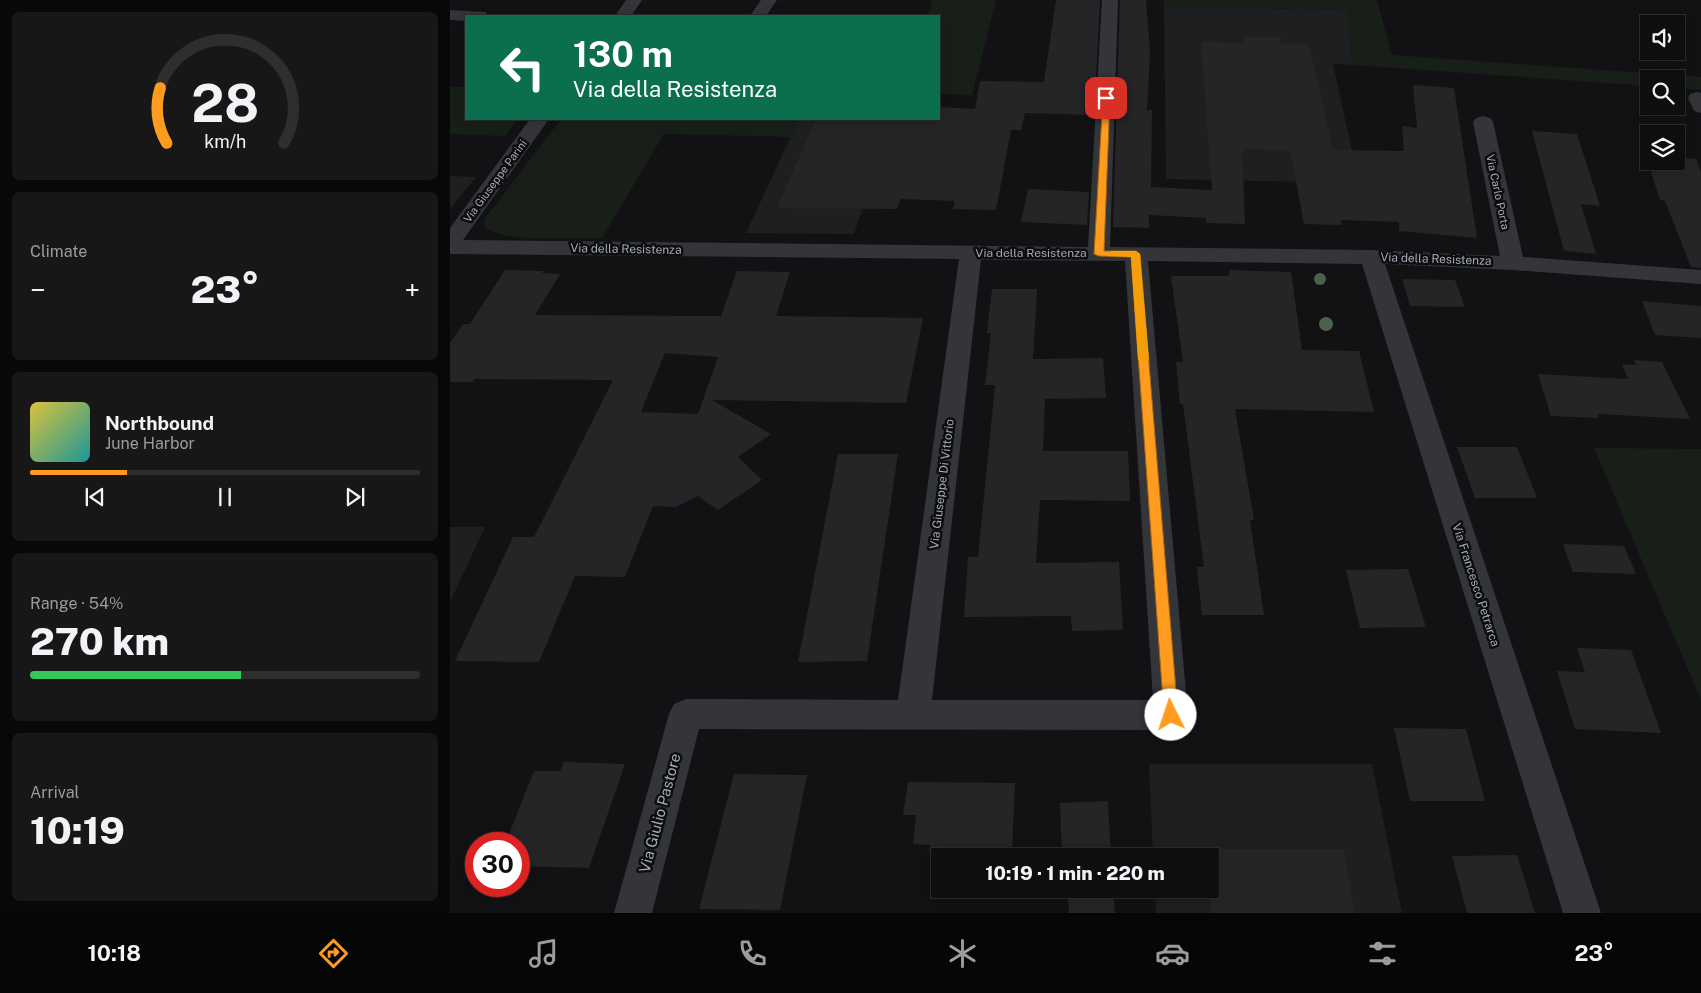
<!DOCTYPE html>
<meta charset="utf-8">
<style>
:root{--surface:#0e0e0f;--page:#171718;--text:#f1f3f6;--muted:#9b9c9e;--line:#2e2e2f;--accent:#ff9c1f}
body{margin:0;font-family:"Public Sans",sans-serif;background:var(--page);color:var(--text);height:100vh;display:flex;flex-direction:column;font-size:19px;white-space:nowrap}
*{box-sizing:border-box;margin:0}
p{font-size:16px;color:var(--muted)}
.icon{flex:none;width:28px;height:28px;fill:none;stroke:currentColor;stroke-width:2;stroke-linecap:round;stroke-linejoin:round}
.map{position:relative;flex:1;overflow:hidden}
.sheet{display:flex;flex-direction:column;gap:12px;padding:12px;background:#080808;width:450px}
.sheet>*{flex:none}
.top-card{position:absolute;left:15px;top:15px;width:475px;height:105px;border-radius:0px;box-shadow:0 2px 12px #0003,0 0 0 1px var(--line);background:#0b6e4f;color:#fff;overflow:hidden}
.tools{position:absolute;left:1190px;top:15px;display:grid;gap:10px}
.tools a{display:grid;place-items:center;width:45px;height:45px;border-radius:0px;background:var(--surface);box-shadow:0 2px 12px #0003,0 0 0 1px var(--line);font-size:25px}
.speed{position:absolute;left:15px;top:832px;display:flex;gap:10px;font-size:25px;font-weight:700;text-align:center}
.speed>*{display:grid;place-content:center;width:65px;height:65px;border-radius:50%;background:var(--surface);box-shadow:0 2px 12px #0003,0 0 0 1px var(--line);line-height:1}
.speed .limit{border:8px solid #d22;background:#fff;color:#111}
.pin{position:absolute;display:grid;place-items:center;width:42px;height:42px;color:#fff;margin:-21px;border-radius:10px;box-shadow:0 2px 8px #0006}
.me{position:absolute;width:55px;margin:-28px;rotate:356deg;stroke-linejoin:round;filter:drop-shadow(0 0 4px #0008)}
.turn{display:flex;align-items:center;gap:18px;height:105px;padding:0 25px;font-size:22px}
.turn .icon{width:65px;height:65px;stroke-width:2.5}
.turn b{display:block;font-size:35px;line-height:42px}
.big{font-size:38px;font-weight:800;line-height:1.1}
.sheet .card{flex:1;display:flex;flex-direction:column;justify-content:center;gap:8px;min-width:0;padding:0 18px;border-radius:8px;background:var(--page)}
.sheet .dial{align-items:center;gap:0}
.dial svg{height:130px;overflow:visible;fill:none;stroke:var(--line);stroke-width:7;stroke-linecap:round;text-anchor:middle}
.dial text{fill:var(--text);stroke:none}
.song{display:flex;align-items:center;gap:15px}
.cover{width:60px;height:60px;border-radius:8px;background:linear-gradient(135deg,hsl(50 70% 55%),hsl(180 70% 35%))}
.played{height:5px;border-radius:2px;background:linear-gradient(90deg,var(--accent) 25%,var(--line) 25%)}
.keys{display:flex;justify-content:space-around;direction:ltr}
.heat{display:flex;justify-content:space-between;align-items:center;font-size:28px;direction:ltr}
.charge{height:8px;border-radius:4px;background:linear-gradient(90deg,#34c759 54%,var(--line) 0)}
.trip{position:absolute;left:481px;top:848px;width:288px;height:50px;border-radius:0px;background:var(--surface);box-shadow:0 2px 12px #0003,0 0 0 1px var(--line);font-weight:800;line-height:50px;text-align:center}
.menu{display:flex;height:80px;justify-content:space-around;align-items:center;background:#060606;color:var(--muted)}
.menu .icon{width:35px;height:35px}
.menu .on{color:var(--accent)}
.menu b{font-size:22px;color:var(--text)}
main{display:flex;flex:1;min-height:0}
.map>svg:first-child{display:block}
.built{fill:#1e1f21}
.green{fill:#181f18}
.building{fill:#252528;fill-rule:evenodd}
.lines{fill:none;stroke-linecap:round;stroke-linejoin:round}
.minor{fill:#333539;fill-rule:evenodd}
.tree{fill:#4b614b}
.route{fill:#ff9c1f;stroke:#a66514}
.slow{fill:#f59e0b}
.labels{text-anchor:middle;stroke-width:5;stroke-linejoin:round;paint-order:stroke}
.far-street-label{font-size:11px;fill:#a3abb6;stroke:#0d0d0f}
.street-label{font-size:12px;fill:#a3abb6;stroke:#0d0d0f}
.near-street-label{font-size:15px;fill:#a3abb6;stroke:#0d0d0f}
</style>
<main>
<section class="sheet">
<div class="card dial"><svg viewBox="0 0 100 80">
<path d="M14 69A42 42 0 1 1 86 69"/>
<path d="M14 69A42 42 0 0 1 10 35" stroke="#ff9c1f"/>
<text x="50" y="56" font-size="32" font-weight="700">28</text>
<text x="50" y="72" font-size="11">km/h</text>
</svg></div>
<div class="card"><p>Climate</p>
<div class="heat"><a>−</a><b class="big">23°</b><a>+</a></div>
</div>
<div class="card">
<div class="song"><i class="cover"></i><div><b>Northbound</b><p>June Harbor</p></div></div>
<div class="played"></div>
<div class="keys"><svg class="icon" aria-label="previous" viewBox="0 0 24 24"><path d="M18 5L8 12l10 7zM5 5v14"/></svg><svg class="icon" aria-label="pause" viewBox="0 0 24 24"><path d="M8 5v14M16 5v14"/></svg><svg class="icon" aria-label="next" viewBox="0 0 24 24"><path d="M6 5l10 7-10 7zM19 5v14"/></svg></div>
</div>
<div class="card"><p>Range · 54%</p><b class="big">270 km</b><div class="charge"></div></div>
<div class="card"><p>Arrival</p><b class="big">10:19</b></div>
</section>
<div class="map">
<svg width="1251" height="913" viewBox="0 0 1251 913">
<rect width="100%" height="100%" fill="#121214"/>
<g class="built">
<path d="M714 6 897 10 903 65 883 64 909 183 716 179Z"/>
<path d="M349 119H443L404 234 296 233Z"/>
<path d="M0 176 26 177 0 209Z"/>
<path d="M0 527H35L0 602Z"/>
<path d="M699 764H922L952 913H706L705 889H760V856H703Z"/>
</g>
<g class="green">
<path d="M482 0H546L522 95 489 94V16H478Z"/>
<path d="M714 0H927L942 55 1251 77V90L1226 88V79H1199V86L903 65 896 10 714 6Z"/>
<path d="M0 87H16V119H68L55 136 0 134Z"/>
<path d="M111 119H349L341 137 214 134 152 238C124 237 56 244 35 227L34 220Z"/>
<path d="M1144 448 1251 449V700Z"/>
</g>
<g class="building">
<path d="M606 0H650L644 115 575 113 571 130H561L546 210 503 209 505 201 451 199 447 209 327 208 366 119H489V107L525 109 530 81 594 82Z"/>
<path d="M670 0H696L700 51 697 110H702L701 187 762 190 751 42 793 43 792 37H830L831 43 859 44 883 150 954 151 952 126 967 128 963 85 1004 88 1027 238 949 231V222L891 220 892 225 854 224 840 150 792 149 795 224 756 223V218L699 215V228L663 227Z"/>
<path d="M1082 131 1127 134 1150 206 1131 204 1146 254 1114 251Z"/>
<path d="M1195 154H1199V161H1226V157L1246 159 1251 172V268L1241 267 1215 201 1210 200Z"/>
<path d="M578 189 639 192 637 225 571 222Z"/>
<path d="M55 270 94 271 92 273 110 274 85 315 271 316 287 271 340 272 326 316 473 318 456 403 262 400 321 434 288 457 312 480 268 510 248 496 226 507 203 506 175 577 125 576 89 662 5 661 63 537H84L163 380 25 379 23 382H0V343L13 324H20ZM215 353 268 357 248 414 191 412Z"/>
<path d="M779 270 841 272 852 350 909 351 924 412 785 409 804 520H800L814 615H752L747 567H754L733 404H730L726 362H733L721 276H779Z"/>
<path d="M952 279 1005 280 1015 307 960 306Z"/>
<path d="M542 289H587L583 359 653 358 656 398 595 399 593 451H678L680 501 590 500 586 563 669 562 673 630 622 631 621 616 514 617 518 557H528L545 385H535L541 333H537Z"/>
<path d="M1192 301 1251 306V338L1205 335Z"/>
<path d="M1184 360 1212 362 1240 419 1148 414 1149 418 1101 416 1088 374 1178 379 1172 364 1186 365Z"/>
<path d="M1007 447H1067L1087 498H1025Z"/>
<path d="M388 454H448L417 661 348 662Z"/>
<path d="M1113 544 1174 546 1186 574 1123 572Z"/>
<path d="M958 569 976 627 910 628 896 570Z"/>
<path d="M1127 648 1181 650 1211 733 1125 729 1107 671 1135 672Z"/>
<path d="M944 728 1016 729 1035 801H960Z"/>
<path d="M114 762 175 764 139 868 69 866V844H55L84 771H110Z"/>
<path d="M284 774 357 775 330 910 249 909Z"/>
<path d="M458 782 565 783 562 853 479 852 480 845 463 844 466 815H453Z"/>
<path d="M658 801 661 856H612L610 803Z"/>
<path d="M755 849H894L905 913H761L759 889 760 856H756Z"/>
<path d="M1067 855 1085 913H1017L1002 856Z"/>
<path d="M613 889H663L665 913H619L618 898 613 899Z"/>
</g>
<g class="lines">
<g class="minor">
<path d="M176 0H192L181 16H165Z"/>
<path d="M311 0H327L316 16H300Z"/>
<path d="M652 0H668L660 247 921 250 1050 256 1023 122 1026 118 1033 116 1040 118 1043 122 1073 257 1251 270V284L1063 270 935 264 1151 913H1113L912 264 698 261 738 715 733 725 721 730 249 729 202 913H164L219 714 224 704 236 699 448 700 509 259 0 254V228L80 119H99L13 240 638 247ZM531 260 675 261 703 700H482Z"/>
<path d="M0 10 36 12 38 16H16V21L0 20Z"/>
<path d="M1247 92 1251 93V113L1244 111 1238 98 1240 94Z"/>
</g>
</g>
<g class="tree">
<circle cx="870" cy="279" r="6"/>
<circle cx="876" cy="324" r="7"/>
</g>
<path class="route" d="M653 96 660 98 654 251H686L690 254 728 715 726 719 721 721 716 719 714 715 681 257 649 256 644 254Z"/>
<path class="slow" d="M661 251H686L690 254 699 360 697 362 694 363 688 360 681 257 657 256 656 254Z"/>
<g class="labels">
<g class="far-street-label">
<text transform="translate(45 181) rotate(-54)" y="4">Via Giuseppe Parini</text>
<text transform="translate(1048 192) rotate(78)" y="4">Via Carlo Porta</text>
</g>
<g class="street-label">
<text transform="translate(176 249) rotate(1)" y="4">Via della Resistenza</text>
<text x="581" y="257">Via della Resistenza</text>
<text transform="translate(986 259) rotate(2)" y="4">Via della Resistenza</text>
<text transform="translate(492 484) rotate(-83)" y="4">Via Giuseppe Di Vittorio</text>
<text transform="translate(1026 585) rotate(72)" y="4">Via Francesco Petrarca</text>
</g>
<g class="near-street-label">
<text transform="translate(210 813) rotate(-75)" y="5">Via Giulio Pastore</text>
</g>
</g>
</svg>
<div class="tools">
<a><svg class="icon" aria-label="sound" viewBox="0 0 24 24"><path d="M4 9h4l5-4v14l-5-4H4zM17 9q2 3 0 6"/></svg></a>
<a><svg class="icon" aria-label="search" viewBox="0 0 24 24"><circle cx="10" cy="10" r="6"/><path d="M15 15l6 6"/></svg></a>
<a><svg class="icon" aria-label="layers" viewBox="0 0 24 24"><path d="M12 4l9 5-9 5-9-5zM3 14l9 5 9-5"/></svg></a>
</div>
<div class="speed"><div class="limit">30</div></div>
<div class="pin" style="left:656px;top:98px;background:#d93025"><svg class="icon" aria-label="arrive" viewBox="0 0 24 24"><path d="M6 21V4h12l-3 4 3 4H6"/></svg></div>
<svg class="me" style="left:721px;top:715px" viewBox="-20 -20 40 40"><circle r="19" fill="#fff"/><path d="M0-13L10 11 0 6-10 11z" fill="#ff9c1f"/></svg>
<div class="trip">10:19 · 1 min · 220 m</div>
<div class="top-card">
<div class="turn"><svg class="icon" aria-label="left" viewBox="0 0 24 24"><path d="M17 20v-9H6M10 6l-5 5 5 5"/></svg><div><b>130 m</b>Via della Resistenza</div></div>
</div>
</div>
</main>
<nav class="menu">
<b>10:18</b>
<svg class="icon on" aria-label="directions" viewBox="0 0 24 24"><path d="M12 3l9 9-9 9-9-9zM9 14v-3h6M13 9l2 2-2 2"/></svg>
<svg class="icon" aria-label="music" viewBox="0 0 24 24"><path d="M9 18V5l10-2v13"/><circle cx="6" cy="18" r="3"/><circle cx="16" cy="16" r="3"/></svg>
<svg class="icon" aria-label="phone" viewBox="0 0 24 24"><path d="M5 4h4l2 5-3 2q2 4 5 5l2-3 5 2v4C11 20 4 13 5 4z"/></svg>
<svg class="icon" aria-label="climate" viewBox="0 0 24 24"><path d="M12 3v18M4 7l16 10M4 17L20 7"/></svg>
<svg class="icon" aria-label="car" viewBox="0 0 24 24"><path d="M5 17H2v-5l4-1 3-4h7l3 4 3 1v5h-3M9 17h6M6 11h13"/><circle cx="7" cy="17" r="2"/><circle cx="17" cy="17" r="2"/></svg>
<svg class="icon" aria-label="filters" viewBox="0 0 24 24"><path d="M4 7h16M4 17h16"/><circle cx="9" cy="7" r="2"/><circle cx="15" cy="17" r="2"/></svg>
<b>23°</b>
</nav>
